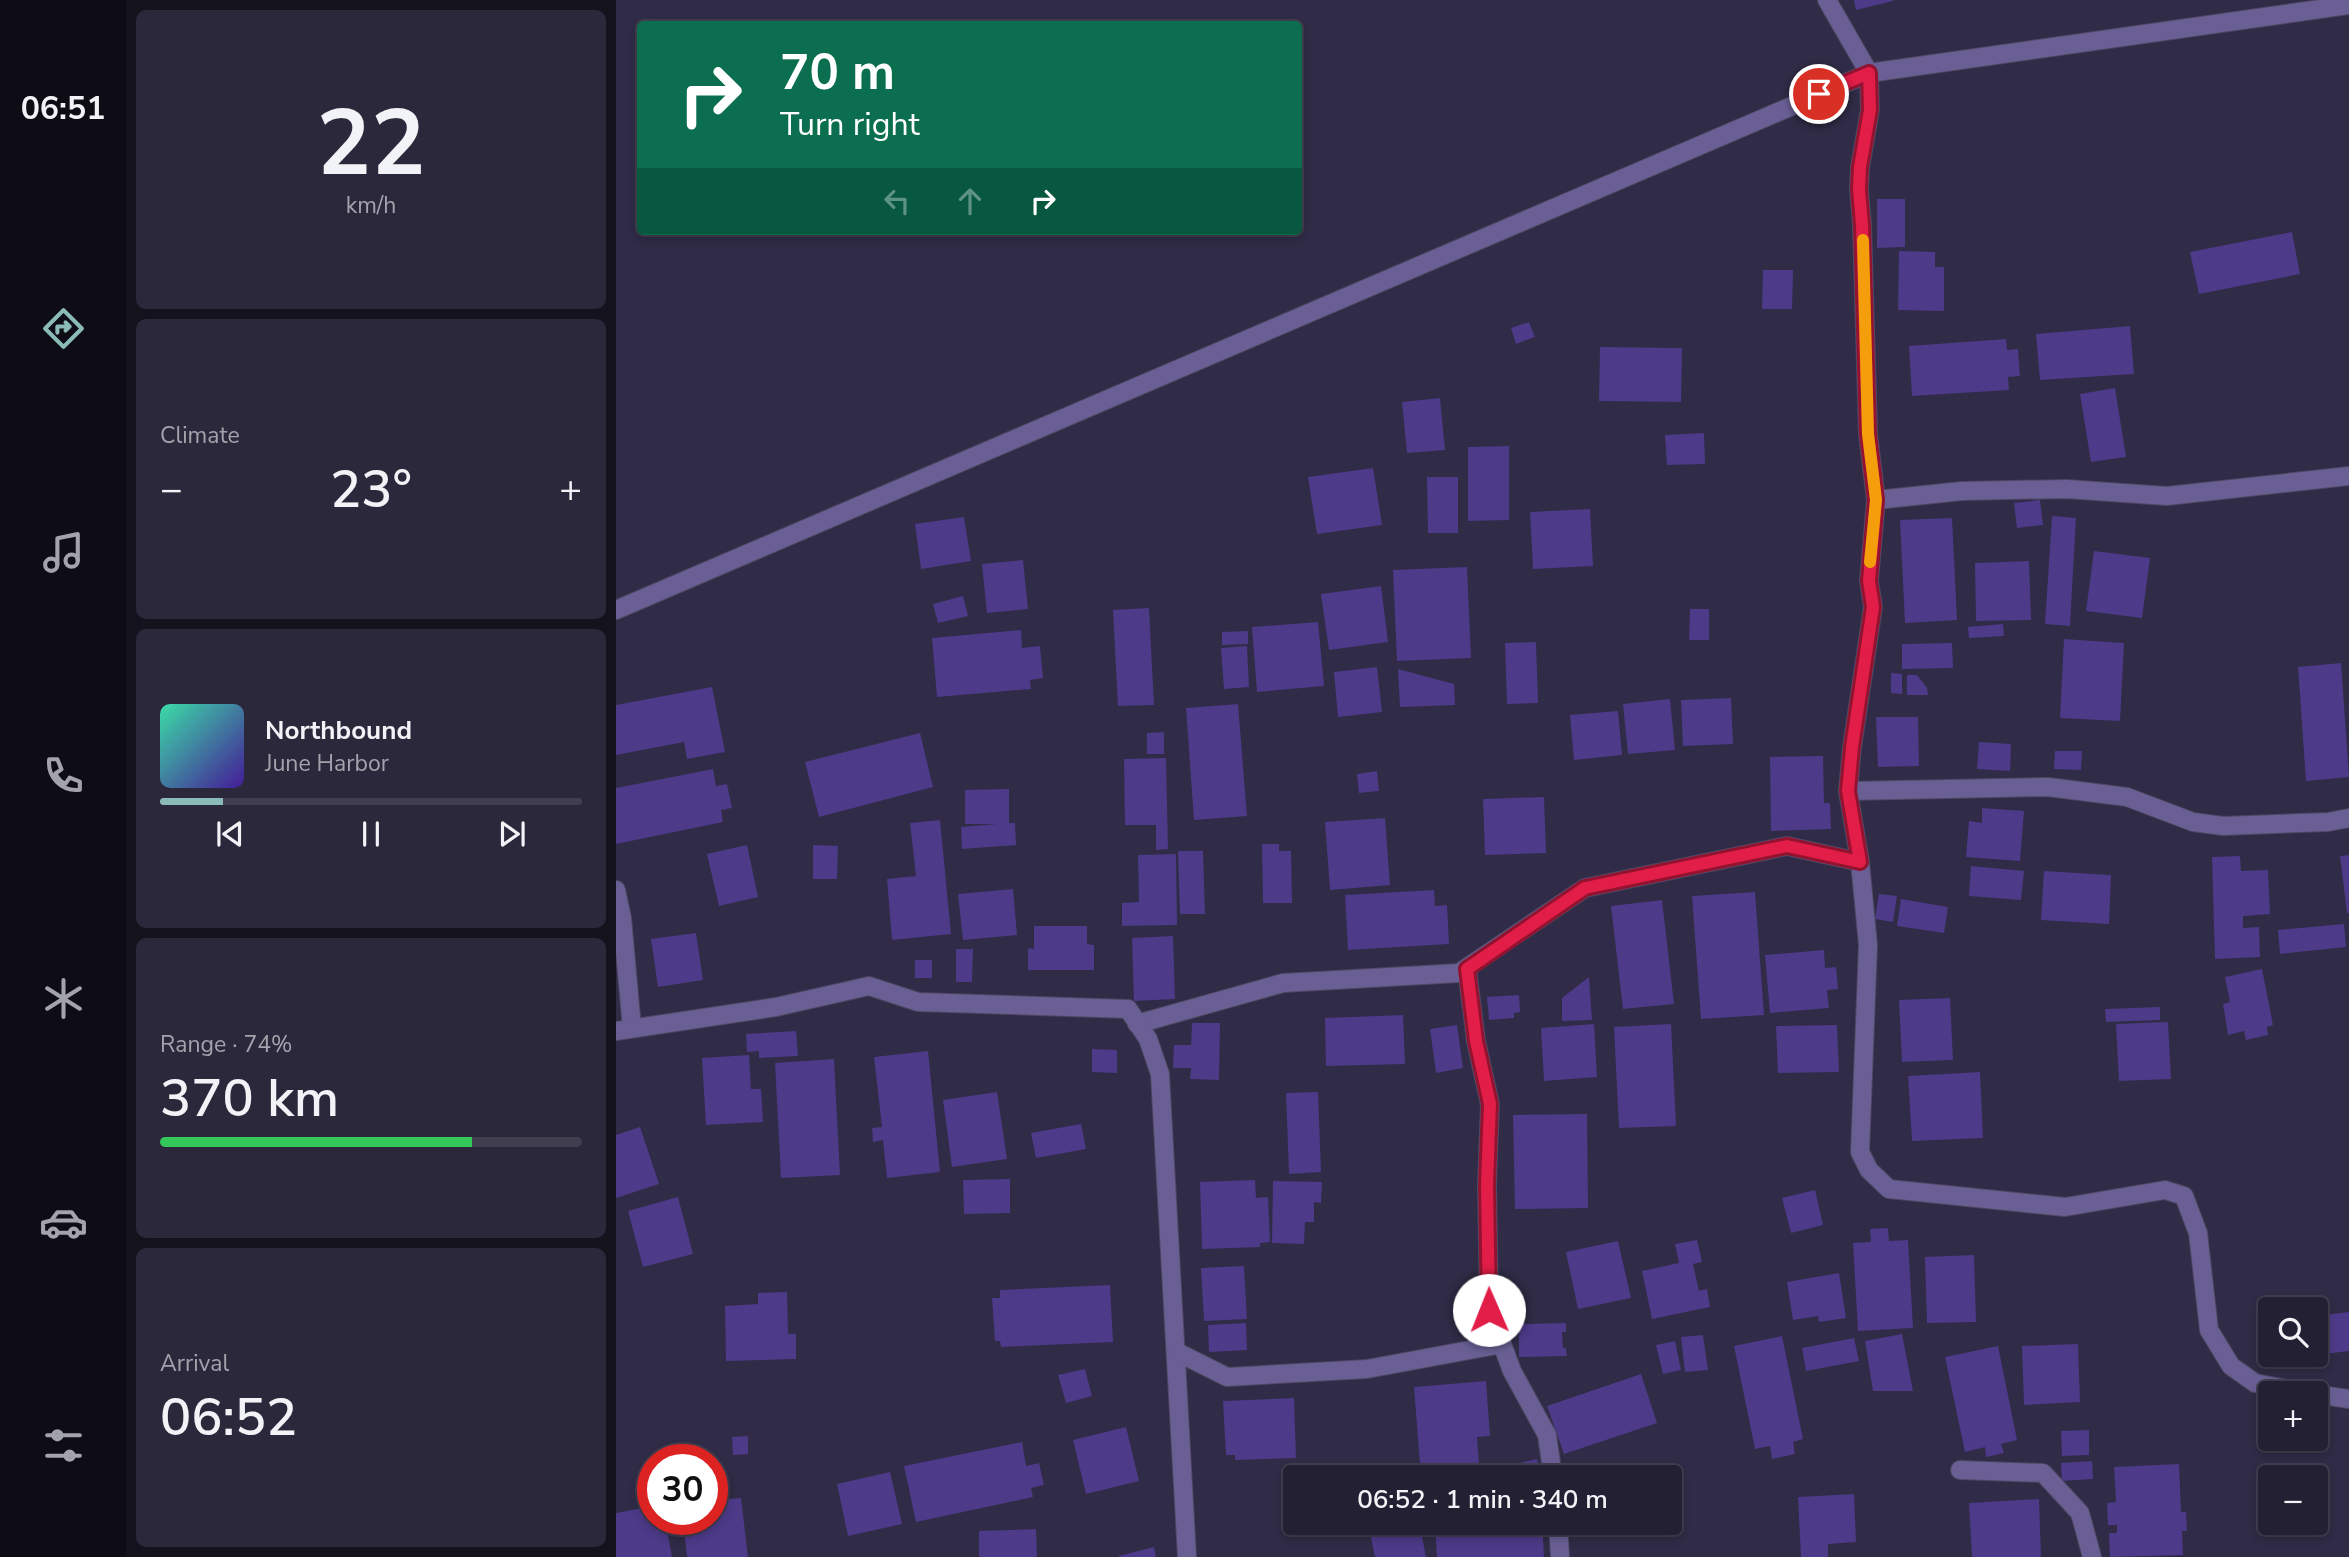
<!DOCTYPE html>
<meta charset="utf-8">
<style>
:root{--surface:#242034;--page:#2c283c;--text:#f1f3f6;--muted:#a3a3ac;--line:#413e4f;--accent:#8bbbb9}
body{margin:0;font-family:"Nunito Sans",sans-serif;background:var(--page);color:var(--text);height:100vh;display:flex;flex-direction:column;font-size:26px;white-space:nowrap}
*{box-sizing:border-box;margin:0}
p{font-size:23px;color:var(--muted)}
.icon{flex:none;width:38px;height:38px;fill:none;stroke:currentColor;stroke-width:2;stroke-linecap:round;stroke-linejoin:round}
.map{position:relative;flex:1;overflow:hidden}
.panel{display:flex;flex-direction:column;gap:10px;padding:10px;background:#14121d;width:490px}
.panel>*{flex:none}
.top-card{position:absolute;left:21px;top:21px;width:665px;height:214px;border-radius:7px;box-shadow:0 4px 10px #0003,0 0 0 2px var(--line);background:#0b6e4f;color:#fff;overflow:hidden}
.fabs{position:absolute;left:1642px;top:1297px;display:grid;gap:14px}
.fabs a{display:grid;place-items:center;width:70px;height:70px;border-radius:7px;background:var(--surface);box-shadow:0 4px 10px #0003,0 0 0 2px var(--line);font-size:35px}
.speed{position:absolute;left:21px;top:1444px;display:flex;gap:14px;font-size:35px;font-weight:700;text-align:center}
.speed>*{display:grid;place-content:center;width:91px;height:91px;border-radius:50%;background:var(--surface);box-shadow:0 4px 10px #0003,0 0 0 2px var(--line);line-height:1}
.speed .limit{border:10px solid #d22;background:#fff;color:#111}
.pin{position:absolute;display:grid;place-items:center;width:60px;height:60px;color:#fff;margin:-30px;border:4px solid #fff;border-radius:50%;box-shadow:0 2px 7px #0007}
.me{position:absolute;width:77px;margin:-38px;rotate:359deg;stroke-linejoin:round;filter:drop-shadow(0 0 5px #0008)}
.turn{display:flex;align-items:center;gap:24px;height:147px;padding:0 28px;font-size:32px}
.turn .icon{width:91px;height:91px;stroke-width:2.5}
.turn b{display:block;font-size:49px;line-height:60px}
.lanes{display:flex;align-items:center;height:66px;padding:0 28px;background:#0003;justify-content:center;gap:35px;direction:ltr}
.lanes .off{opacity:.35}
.big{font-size:52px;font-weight:600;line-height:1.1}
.panel .widget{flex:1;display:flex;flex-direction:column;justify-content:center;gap:10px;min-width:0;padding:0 24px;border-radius:10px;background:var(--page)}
.panel .dial{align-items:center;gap:0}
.dial b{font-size:91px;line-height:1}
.song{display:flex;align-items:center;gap:21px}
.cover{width:84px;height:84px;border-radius:10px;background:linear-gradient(135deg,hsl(160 70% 55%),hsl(260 70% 35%))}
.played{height:7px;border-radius:4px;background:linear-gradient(90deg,var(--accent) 15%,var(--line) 15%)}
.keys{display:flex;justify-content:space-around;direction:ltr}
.heat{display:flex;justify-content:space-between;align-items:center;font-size:38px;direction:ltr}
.charge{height:10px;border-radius:5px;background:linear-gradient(90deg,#34c759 74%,var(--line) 0)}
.trip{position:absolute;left:667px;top:1465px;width:399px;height:70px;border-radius:7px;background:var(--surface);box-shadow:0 4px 10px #0003,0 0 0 2px var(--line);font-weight:600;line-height:70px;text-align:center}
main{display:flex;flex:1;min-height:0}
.tab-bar{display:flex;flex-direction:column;width:126px;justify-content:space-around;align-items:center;background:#0e0d15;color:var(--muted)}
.tab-bar .icon{width:49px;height:49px}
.tab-bar .current{color:var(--accent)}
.tab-bar b{font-size:32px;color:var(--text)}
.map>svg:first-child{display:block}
.building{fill:#4d3a88}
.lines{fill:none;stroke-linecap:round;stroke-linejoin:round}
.street-casing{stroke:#4c4861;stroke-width:20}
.street{stroke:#695f94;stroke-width:18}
.route-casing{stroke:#92132f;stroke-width:18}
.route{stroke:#e11d48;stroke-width:12}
.slow{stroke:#f59e0b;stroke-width:12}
</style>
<main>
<nav class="tab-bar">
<b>06:51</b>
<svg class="icon current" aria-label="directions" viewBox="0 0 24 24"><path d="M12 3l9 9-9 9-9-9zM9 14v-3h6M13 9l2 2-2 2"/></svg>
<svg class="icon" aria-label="music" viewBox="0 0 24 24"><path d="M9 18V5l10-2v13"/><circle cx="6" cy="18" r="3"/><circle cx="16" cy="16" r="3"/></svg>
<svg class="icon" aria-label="phone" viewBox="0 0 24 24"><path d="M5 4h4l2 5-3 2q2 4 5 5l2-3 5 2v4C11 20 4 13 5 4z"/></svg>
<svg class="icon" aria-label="climate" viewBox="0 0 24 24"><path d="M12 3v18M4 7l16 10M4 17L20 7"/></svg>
<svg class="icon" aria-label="car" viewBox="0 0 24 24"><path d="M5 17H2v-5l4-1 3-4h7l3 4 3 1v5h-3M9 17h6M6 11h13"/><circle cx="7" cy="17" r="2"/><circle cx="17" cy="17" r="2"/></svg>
<svg class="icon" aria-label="filters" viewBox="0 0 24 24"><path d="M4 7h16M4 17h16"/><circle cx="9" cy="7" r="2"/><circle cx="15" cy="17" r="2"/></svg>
</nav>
<section class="panel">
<div class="widget dial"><b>22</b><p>km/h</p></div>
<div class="widget"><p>Climate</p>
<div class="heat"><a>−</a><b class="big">23°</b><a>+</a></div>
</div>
<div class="widget">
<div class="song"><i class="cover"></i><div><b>Northbound</b><p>June Harbor</p></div></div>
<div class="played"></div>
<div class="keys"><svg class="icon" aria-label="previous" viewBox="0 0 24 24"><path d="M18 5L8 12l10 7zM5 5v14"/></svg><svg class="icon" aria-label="pause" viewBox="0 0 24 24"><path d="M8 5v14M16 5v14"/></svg><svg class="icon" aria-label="next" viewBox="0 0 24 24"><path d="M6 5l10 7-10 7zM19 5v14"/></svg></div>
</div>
<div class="widget"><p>Range · 74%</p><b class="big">370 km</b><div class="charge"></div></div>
<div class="widget"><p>Arrival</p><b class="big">06:52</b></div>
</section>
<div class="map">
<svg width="1733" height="1557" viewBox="0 0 1733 1557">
<rect width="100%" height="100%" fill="#302b46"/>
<g class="building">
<path d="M1238 0H1277V1L1240 10Z"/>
<path d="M1261 199H1289V247L1261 248Z"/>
<path d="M1676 232 1684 274 1583 294 1574 252Z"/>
<path d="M1283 251 1319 252V267H1328V311L1282 310Z"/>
<path d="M1147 270H1177L1176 309H1146Z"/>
<path d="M913 322 919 337 900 344 895 328Z"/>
<path d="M1514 326 1518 374 1424 380 1420 334Z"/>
<path d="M1390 339 1391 350 1402 349 1404 376 1392 377 1393 390 1296 396 1293 346Z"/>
<path d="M984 347 1066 348 1065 402 983 401Z"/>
<path d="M1499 388 1510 457 1475 462 1464 394Z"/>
<path d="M824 398 829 450 791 453 786 402Z"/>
<path d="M1088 433 1089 464 1051 465 1049 435Z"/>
<path d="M893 446V520L852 521V447Z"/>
<path d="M757 468 766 525 701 534 692 477Z"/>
<path d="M811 477H842V533H812Z"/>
<path d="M1424 500 1427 525 1401 528 1398 503Z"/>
<path d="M974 509 977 566 917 569 914 512Z"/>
<path d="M1436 516 1460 518 1454 626 1429 624Z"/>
<path d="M348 517 355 561 305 569 299 524Z"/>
<path d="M1336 518 1341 620 1289 623 1284 520Z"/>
<path d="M1478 551 1534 558 1526 618 1470 611Z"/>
<path d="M407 560 412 609 371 613 366 564Z"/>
<path d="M1413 561 1415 620 1360 621 1359 563Z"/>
<path d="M851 567 855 658 781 661 777 570Z"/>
<path d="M765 586 772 642 713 650 705 594Z"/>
<path d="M347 596 352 616 322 623 317 604Z"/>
<path d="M533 608 538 705 502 706 497 610Z"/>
<path d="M1074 609H1093V640H1073Z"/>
<path d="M702 622 708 686 641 692 636 627Z"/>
<path d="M1387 624 1388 636 1353 638 1352 627Z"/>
<path d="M405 630 406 648 424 646 427 678 414 680 415 689 321 697 316 638Z"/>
<path d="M632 631V644L606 645V632Z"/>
<path d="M1448 639 1508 643 1504 721 1444 718Z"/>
<path d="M920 642 922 703 891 704 889 643Z"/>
<path d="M1336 643 1337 668 1286 669V644Z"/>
<path d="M631 646 633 687 608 689 605 648Z"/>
<path d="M1725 663 1733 777 1690 781 1682 667Z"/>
<path d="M761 667 766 712 722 717 718 672Z"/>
<path d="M782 669 838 684 839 705 784 707Z"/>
<path d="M1275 673 1286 674V694L1275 693Z"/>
<path d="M1291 675H1301L1311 688 1312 695H1291Z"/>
<path d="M96 687 109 752 71 759 68 742 0 755V705Z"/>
<path d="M1115 698 1117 744 1067 746 1065 700Z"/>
<path d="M1054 699 1059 750 1012 754 1007 704Z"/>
<path d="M622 704 631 816 578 820 570 708Z"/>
<path d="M1002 711 1006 755 958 760 954 715Z"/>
<path d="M1260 717H1302L1303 766 1262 767Z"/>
<path d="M548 732V754H531V733Z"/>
<path d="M304 733 317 787 203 817 189 762Z"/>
<path d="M1363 742 1395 744 1394 771 1361 769Z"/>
<path d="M1439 751H1466L1465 770 1438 769Z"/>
<path d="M1207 756 1208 803H1214L1215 829 1155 831 1154 757Z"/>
<path d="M550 758 552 849 540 850V825H509L508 759Z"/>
<path d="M97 769 100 786 111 784 116 808 105 810 107 822 0 844V788Z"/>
<path d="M761 771 763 791 743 793 741 774Z"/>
<path d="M393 789V823H399L400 845 346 849 345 827 381 824H349V790Z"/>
<path d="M928 797 930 853 869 855 867 799Z"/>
<path d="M1366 808 1408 811 1404 861 1350 857 1353 821 1366 823Z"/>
<path d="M769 818 774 885 714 890 709 822Z"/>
<path d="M324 820 335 934 276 940 271 879 300 876 294 823Z"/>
<path d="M646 844H663V851H675L676 903H647Z"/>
<path d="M131 845 142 897 103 906 91 854Z"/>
<path d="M197 845 222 846 221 879H197Z"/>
<path d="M562 851H587L589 914H564Z"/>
<path d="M560 854 561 925 506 926V903L523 902 522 855Z"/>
<path d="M1733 855V913H1731L1724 856Z"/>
<path d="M1624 856 1625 871 1652 870 1654 914 1627 916V928L1643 927 1644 957 1599 959 1596 857Z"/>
<path d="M1355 866 1408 871 1405 900 1353 896Z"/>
<path d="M1428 871 1495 875 1493 924 1425 920Z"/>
<path d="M397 889 401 935 347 940 342 894Z"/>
<path d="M818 890 819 906 831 905 833 944 732 950 729 895Z"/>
<path d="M1139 892 1148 1015 1085 1019 1076 896Z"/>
<path d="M1263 894 1281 896 1277 922 1259 919Z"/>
<path d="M1285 899 1332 907 1328 933 1281 926Z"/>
<path d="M1046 900 1058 1004 1007 1009 995 906Z"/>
<path d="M1728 924 1730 947 1664 954 1662 930Z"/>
<path d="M418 926H471V944L478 945V970H412V948L418 949Z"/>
<path d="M80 933 87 980 42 987 35 939Z"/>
<path d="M557 936 559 999 518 1001 516 938Z"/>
<path d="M340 949H357L356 982H340Z"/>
<path d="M1208 950 1209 968 1220 967 1222 989 1211 990 1213 1008 1154 1013 1149 955Z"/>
<rect x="299" y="960" width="17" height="18"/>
<path d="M1646 969 1657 1025 1651 1027 1652 1035 1630 1040 1628 1031 1612 1035 1607 1004 1614 1002 1609 977Z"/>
<path d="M973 977 976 1020 946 1021V998Z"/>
<path d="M903 995 904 1012 898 1013V1018L873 1020 871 997Z"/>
<path d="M1334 998 1337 1060 1286 1062 1283 1000Z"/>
<path d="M1544 1007V1020L1490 1022 1489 1009Z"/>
<path d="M787 1015 789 1064 710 1066 709 1018Z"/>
<path d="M1552 1022 1555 1079 1503 1081 1500 1024Z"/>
<path d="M576 1023H604L603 1080 574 1079 575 1068H557L558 1045H575Z"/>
<path d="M978 1024 981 1077 928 1081 925 1028Z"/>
<path d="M1055 1024 1060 1126 1003 1128 998 1027Z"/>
<path d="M841 1025 847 1068 820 1073 814 1029Z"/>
<path d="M1221 1025 1223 1072 1162 1073 1160 1026Z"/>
<path d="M180 1031 182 1056 143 1058V1051L131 1052 130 1034Z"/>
<path d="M476 1049 501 1050V1073L476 1072Z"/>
<path d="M312 1051 324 1172 271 1178 267 1140 257 1142 256 1128 266 1127 258 1057Z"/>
<path d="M133 1055 135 1089H145L147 1122 90 1125 86 1058Z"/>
<path d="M218 1059 224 1175 165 1178 159 1063Z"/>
<path d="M1364 1072 1367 1138 1296 1141 1292 1076Z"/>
<path d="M381 1092 391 1159 336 1167 327 1100Z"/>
<path d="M702 1092 705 1172 673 1174 670 1093Z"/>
<path d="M971 1114 972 1208 899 1209 897 1115Z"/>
<path d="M465 1124 470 1149 420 1158 415 1133Z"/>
<path d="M24 1127 43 1184 0 1198V1135Z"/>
<path d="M394 1179V1213L348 1214 347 1180Z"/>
<path d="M639 1180 640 1198 652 1197 654 1242 644 1243V1247L586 1249 584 1182Z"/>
<path d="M657 1181 706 1182 705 1203 698 1202V1222H689L688 1244 656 1243Z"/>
<path d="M1199 1190 1207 1225 1175 1233 1166 1198Z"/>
<path d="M62 1197 77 1254 27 1267 12 1211Z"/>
<path d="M1272 1228 1273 1241 1292 1240 1297 1328 1242 1331 1237 1243 1255 1242 1254 1229Z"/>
<path d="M1081 1240 1086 1262 1077 1264 1083 1291 1091 1289 1094 1307 1036 1319 1026 1271 1063 1263 1059 1244Z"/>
<path d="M1002 1241 1015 1298 962 1309 950 1252Z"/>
<path d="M1358 1255 1360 1322 1311 1323 1309 1257Z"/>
<path d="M628 1266 631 1319 588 1321 585 1268Z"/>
<path d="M1223 1273 1230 1318 1203 1322 1202 1316 1177 1320 1171 1282Z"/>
<path d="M494 1285 497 1342 385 1347 384 1341H379L376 1298H384V1290Z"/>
<path d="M171 1292 172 1334H180V1359L110 1361 109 1306 142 1304V1293Z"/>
<path d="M1733 1312V1351L1699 1355V1316Z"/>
<path d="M1654 1321V1354L1692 1356 1646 1362 1642 1323Z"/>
<path d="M630 1323 631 1350 593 1352 592 1325Z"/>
<path d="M950 1323V1332H946L947 1348H950L951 1356 903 1357V1324Z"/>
<path d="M1286 1334 1297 1391H1257L1249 1341Z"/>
<path d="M1087 1335 1092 1370 1069 1372 1065 1337Z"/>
<path d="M1166 1336 1187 1439 1177 1442 1179 1454 1156 1459 1154 1446 1139 1449 1118 1346Z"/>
<path d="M1238 1338 1243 1361 1190 1371 1186 1348Z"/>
<path d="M1059 1341 1065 1370 1047 1374 1040 1345Z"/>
<path d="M1462 1344 1464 1402 1408 1405 1406 1346Z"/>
<path d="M1382 1346 1401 1440 1385 1444 1388 1453 1370 1457 1369 1447 1349 1452 1329 1357Z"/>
<path d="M469 1369 476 1396 450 1403 442 1375Z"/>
<path d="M1025 1374 1041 1423 948 1454 931 1406Z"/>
<path d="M870 1381 874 1436 861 1437 864 1477H805L798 1387Z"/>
<path d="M678 1398 680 1458 619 1460V1455H610L607 1401Z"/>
<path d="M510 1427 523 1481 470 1494 457 1440Z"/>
<path d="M1473 1430V1455L1446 1456 1445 1431Z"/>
<path d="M132 1436V1454L117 1455 116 1437Z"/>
<path d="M406 1442 410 1466 423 1463 428 1485 415 1488 417 1497 300 1522 288 1466Z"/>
<path d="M921 1459 925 1477H902L899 1464Z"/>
<path d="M1476 1461 1477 1479 1446 1481 1445 1463Z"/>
<path d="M1563 1464 1565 1512H1570L1571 1531H1566L1567 1555 1494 1557 1493 1533H1501V1525H1492L1491 1503 1500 1502 1498 1467Z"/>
<path d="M274 1472 286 1524 232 1536 221 1484Z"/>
<path d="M100 1485 102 1500 125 1498 132 1557H71L67 1519H96V1486Z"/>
<path d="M1238 1494 1240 1542 1212 1544V1557H1185L1182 1497Z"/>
<path d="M1423 1499 1425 1557H1356L1353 1503Z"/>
<path d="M37 1506V1519H49L56 1557H0V1513Z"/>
<path d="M803 1522 810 1557H759L752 1523Z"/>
<path d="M819 1522H926L928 1557H821Z"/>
<path d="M420 1529 421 1557H363V1531Z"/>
<path d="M538 1547 540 1557H503V1556Z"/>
</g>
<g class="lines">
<defs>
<g id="street">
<path d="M1211 0 1253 73 1254 110 1244 167 1243 190 1246 225 1252 434 1260 500 1253 581 1257 607 1236 747 1232 791 1244 862 1252 945 1244 1152 1253 1170 1273 1189 1449 1207 1549 1190 1568 1196 1582 1233 1593 1330 1615 1366 1639 1383 1691 1393"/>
<path d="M1260 500 1346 491 1450 489 1551 496 1733 476"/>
<path d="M0 610 1253 73 1733 5"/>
<path d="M1232 791 1432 787 1511 797 1577 822 1607 826 1712 822 1733 818"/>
<path d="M0 890 6 918 16 1028"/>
<path d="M851 969 860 1041 874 1104 871 1184 873 1309 896 1371 931 1435 937 1477"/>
<path d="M521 1024 667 983 843 973 969 888 1171 846 1244 862"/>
<path d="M0 1031 160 1007 253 986 302 1002 512 1009 532 1039 544 1074 571 1557"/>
<path d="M561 1352 611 1377 751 1369 886 1344"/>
<path d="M1699 1394 1733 1399"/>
<path d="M1344 1470 1427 1473 1464 1513 1476 1557"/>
<path d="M942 1522 944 1557"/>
</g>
</defs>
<use href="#street" class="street-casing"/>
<use href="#street" class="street"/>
</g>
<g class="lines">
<defs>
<path id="route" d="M873 1310 871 1184 874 1104 860 1041 851 969 969 888 1171 846 1244 862 1232 791 1236 747 1257 607 1253 581 1260 500 1252 434 1246 225 1243 190 1244 167 1254 110 1253 73 1203 94"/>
</defs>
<use href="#route" class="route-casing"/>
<use href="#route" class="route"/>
<path class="slow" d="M1247 240 1252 434 1260 500 1254 562"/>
</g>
</svg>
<div class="fabs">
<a><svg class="icon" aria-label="search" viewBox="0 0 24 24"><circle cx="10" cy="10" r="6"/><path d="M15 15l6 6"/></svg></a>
<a>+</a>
<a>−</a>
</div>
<div class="speed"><div class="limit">30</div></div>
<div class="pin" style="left:1203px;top:94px;background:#d93025"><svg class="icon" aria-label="arrive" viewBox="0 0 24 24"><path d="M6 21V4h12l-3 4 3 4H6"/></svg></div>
<svg class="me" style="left:873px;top:1310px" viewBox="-20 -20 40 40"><circle r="19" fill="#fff"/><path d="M0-13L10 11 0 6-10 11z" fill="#e11d48"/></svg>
<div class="trip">06:52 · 1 min · 340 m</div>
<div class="top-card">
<div class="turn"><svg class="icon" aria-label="right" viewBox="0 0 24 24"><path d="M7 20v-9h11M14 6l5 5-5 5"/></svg><div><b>70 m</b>Turn right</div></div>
<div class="lanes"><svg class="icon off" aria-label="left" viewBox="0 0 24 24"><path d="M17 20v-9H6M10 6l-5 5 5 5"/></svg><svg class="icon off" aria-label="ahead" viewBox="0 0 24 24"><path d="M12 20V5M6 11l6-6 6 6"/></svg><svg class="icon" aria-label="right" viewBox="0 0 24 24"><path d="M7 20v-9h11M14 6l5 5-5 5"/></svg></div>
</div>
</div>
</main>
